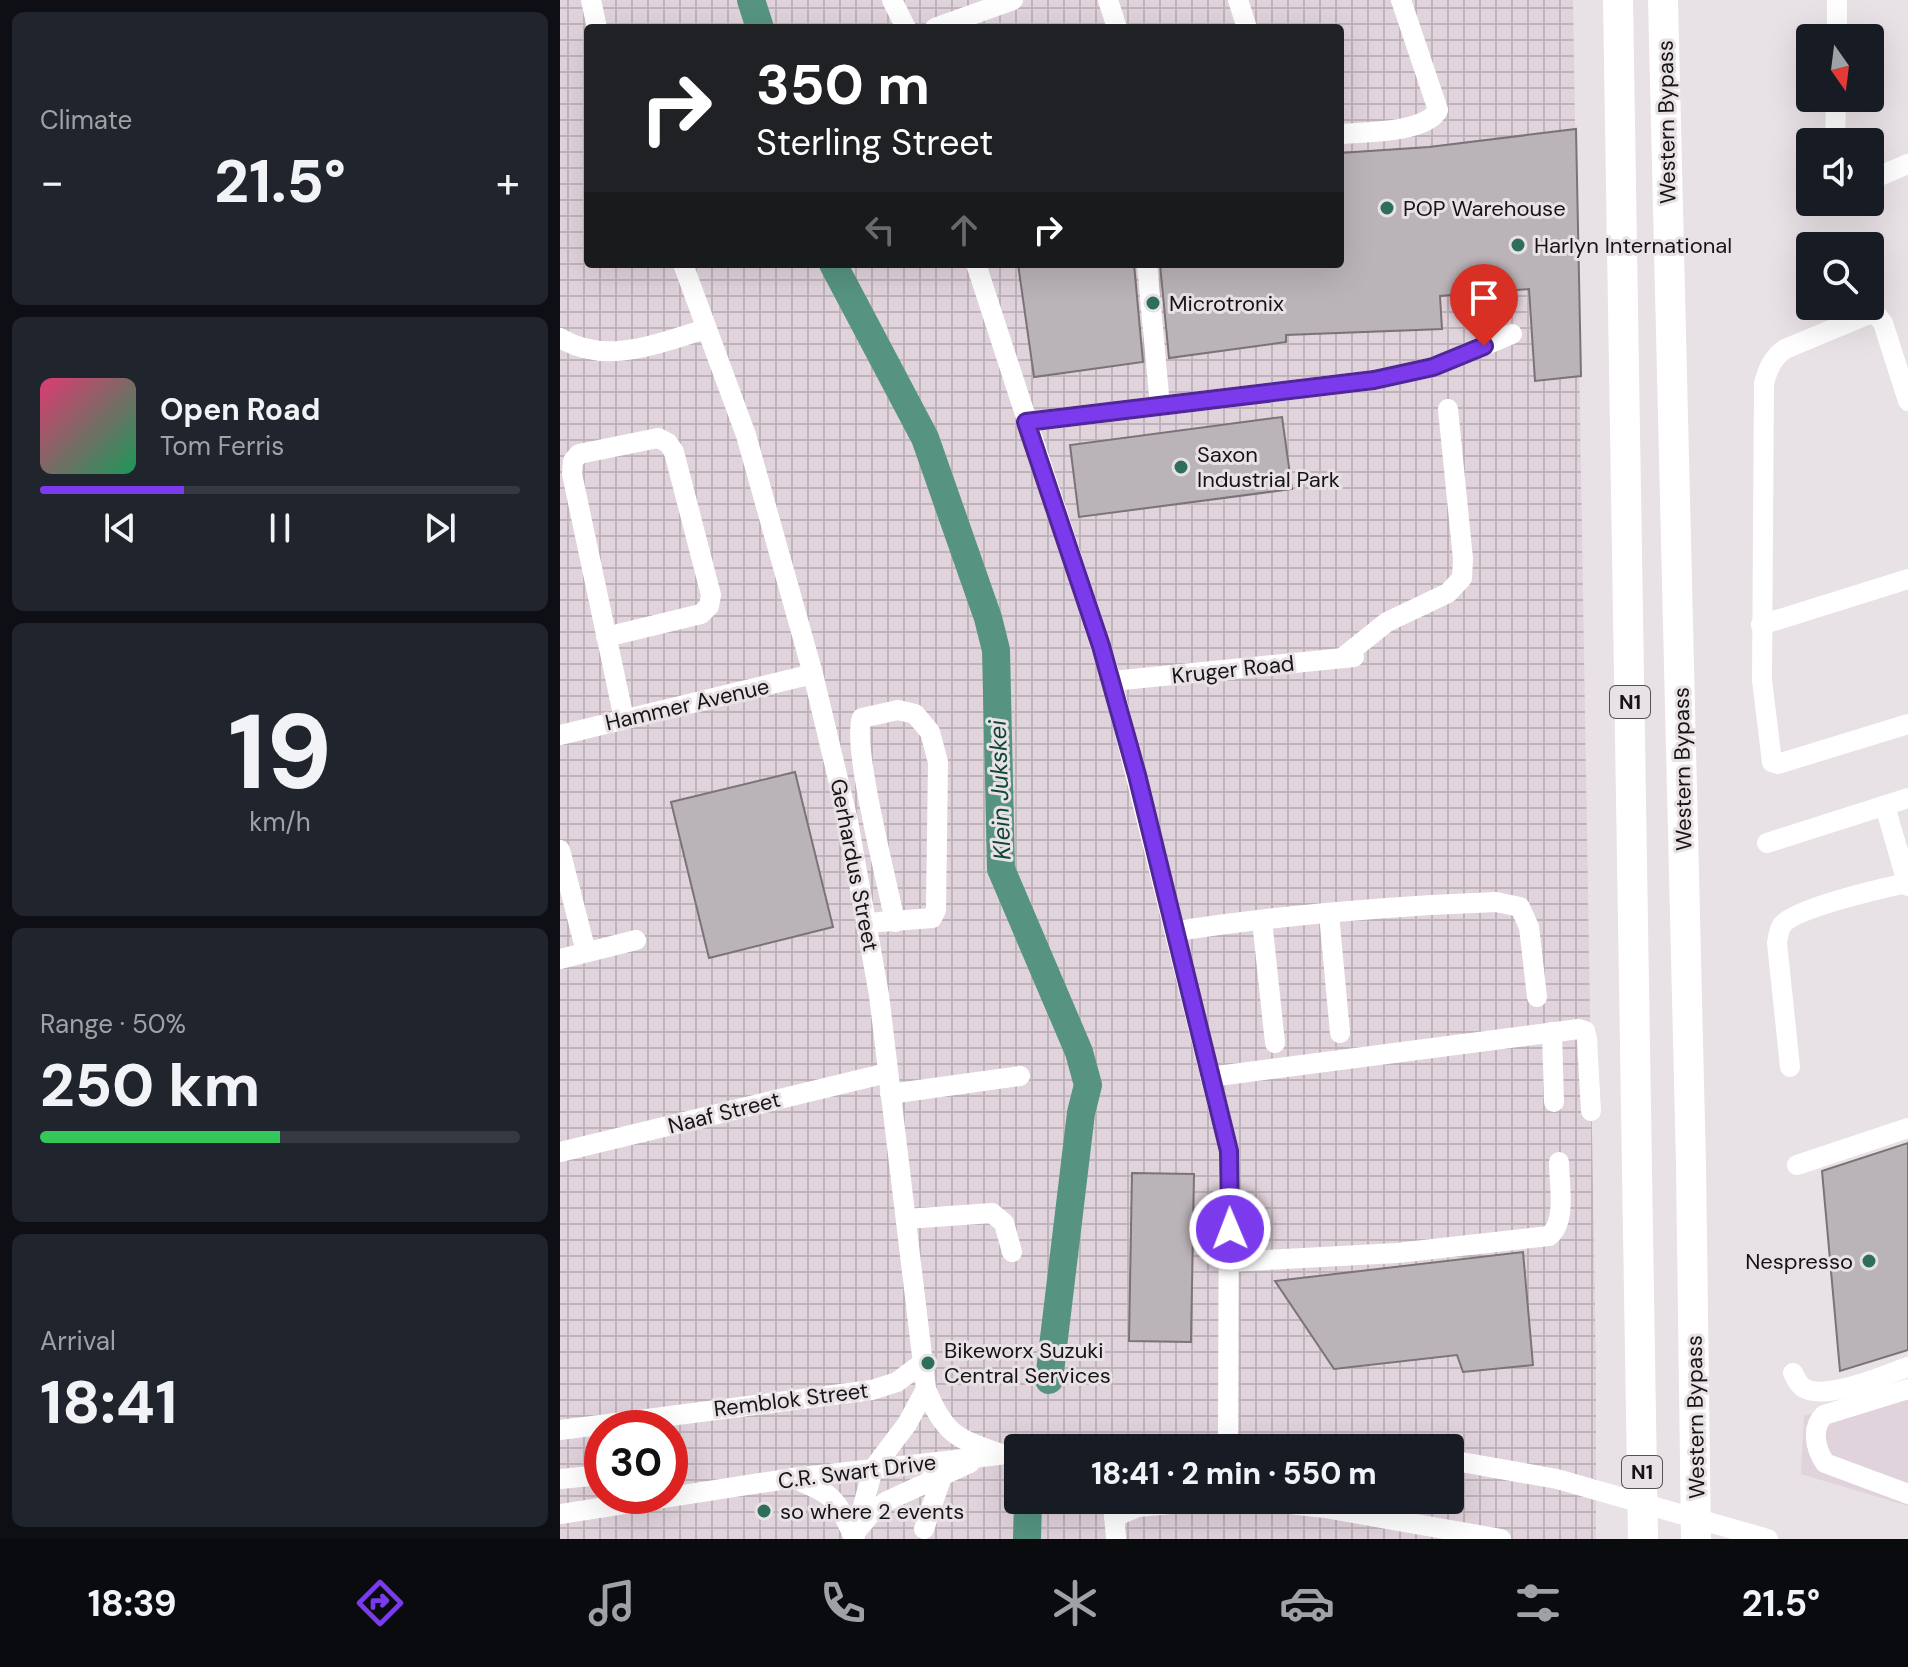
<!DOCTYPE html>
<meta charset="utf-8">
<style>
:root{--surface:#171b24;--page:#20242c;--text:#f1f3f6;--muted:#9ea1a6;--line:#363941;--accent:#7c3aed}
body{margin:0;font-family:"DM Sans",sans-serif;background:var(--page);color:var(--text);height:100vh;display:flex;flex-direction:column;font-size:30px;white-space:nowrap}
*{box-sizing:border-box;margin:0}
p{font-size:26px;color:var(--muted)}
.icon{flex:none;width:44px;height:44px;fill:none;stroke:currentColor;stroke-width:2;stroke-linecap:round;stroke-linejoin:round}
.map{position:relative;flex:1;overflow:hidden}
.side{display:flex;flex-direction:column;gap:12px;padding:12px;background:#0d0f14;width:560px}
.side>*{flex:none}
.hud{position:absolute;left:24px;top:24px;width:760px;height:244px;border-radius:8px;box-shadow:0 8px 32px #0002;background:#202124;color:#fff;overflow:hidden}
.needle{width:52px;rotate:166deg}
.buttons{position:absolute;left:1236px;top:24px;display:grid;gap:16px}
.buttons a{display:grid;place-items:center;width:88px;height:88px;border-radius:8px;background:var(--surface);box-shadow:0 8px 32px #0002;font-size:40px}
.speed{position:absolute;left:24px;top:1410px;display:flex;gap:16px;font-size:40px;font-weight:700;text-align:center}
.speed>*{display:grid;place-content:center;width:104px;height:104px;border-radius:50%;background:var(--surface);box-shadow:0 8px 32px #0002;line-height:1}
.speed .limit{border:12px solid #d22;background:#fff;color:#111}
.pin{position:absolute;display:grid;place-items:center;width:68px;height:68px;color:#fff;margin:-82px -34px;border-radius:50% 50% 50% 0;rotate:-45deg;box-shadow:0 0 8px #0007}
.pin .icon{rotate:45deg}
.me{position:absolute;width:88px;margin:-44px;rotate:359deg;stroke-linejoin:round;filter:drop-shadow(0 0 6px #0008)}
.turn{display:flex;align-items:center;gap:28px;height:168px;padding:0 40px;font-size:36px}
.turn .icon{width:104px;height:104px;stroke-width:2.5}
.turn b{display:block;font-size:56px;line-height:68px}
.lanes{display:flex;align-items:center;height:76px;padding:0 40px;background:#0003;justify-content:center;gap:40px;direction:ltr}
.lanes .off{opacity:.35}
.big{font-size:60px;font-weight:800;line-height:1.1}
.side .widget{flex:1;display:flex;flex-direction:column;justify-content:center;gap:12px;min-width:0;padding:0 28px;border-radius:12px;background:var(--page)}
.side .dial{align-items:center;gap:0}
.dial b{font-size:104px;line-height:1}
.song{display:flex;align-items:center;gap:24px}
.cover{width:96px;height:96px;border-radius:12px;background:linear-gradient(135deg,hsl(340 70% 55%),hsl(150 70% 35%))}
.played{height:8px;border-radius:4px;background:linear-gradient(90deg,var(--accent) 30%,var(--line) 30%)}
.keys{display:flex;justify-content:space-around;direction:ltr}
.heat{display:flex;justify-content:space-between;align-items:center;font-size:44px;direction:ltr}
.charge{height:12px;border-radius:6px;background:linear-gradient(90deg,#34c759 50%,var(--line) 0)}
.trip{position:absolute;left:444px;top:1434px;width:460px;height:80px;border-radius:8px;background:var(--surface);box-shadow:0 8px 32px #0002;font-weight:800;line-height:80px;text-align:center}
.menu{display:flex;height:128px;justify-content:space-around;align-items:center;background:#090b0e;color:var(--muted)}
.menu .icon{width:56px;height:56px}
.menu .selected{color:var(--accent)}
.menu b{font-size:36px;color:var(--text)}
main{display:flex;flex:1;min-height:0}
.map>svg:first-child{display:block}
.built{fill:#e1d3dc}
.industrial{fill:url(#industrial-grid);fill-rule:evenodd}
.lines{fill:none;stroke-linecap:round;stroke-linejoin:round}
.river{stroke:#569481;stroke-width:28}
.building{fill:#bab3b7;stroke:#7a7377;stroke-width:2}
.minor{stroke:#fff;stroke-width:20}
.highway{stroke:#fff;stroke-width:30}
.route-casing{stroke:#51269a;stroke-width:20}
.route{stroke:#7c3aed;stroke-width:14}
.poi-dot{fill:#2e6e5c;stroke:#e8e1e5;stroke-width:3}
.labels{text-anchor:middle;stroke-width:6;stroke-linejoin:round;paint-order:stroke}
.shield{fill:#e8e1e5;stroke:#555253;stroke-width:2}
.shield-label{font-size:20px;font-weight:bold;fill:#161415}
.street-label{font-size:22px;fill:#161415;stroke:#e8e1e5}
.poi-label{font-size:22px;fill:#161415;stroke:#e8e1e5;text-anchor:start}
.water-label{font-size:24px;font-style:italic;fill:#104638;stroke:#e8e1e5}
</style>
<main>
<section class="side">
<div class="widget"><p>Climate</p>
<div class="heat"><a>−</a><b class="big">21.5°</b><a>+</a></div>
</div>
<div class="widget">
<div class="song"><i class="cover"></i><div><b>Open Road</b><p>Tom Ferris</p></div></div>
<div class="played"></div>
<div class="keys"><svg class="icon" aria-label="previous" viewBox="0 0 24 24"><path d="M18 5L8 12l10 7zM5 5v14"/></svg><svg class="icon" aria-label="pause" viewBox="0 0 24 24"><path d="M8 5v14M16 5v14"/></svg><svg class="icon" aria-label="next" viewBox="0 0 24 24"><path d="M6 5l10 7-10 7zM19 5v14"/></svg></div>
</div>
<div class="widget dial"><b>19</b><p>km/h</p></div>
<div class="widget"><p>Range · 50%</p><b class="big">250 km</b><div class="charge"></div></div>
<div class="widget"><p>Arrival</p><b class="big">18:41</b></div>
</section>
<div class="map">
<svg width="1348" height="1539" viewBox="0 0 1348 1539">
<defs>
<pattern id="industrial-grid" width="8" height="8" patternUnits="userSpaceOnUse" patternTransform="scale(2)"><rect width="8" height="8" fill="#e1d3dc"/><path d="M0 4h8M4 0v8" fill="none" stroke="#c0b4bc"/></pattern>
</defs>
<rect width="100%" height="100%" fill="#e8e1e5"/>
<path class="built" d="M1348 1384V1506L1241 1474 1244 1416Z"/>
<path class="industrial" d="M0 0H1013L1036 1369V1539H0ZM28 28H780V264H28ZM42 1428H110V1496H42ZM458 1448H890V1500H458Z"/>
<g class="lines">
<g class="river">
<path d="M191 0 200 28"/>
<path d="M273 264 365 438 428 618 436 650 441 869 519 1052 528 1085 521 1113 489 1380"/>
<path d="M467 1539 468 1500"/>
</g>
</g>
<g class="building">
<path d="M1016 129 1021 376 975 381 969 289 880 296 882 329 726 335V342L609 358 600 264H780V153L869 147Z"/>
<path d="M458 264H574L583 362 474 377Z"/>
<path d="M722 417 732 489 519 517 510 445Z"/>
<path d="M235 772 273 927 149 958 111 802Z"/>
<path d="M1348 1143V1350L1280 1371 1262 1171Z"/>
<path d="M572 1173 634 1174 631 1342 569 1341Z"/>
<path d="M963 1252 973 1365 903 1372 897 1355 774 1369 715 1281Z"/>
</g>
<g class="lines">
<g class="minor">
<path d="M31 0 37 28"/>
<path d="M332 0 346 28"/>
<path d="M548 0 557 28"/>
<path d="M678 0 687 28"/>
<path d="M375 28 453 0"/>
<path d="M1277 38V0"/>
<path d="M780 134C804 132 866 133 878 110L841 0"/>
<path d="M1275 142 1276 98"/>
<path d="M1310 180 1348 164"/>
<path d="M123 264 186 435 253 674 288 821 319 995 366 1389C385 1435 396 1438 441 1454"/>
<path d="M416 264 552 681 669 1151 668 1444"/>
<path d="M587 264 600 406"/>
<path d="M0 338C47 366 98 343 146 329"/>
<path d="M1348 401 1323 323 1314 312 1225 349C1212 358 1208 369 1204 383L1202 680 1212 762 1218 764 1348 724"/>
<path d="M466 422 814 380 873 367 952 334"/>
<path d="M1201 625 1348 579"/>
<path d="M46 637 141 614 149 606 151 595 114 452 108 443 98 438 19 454 13 461 12 474 64 719"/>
<path d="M782 658 827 622 888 593 902 578 903 559 888 409"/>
<path d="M552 681 794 657"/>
<path d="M0 735 253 674"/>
<path d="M1325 806 1348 886"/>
<path d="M1207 843 1348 798"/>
<path d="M0 850 26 952"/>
<path d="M769 914 780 1033"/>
<path d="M702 920 715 1043"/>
<path d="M307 923 372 918 376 910 378 762 370 732 355 714 338 710 302 718C291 744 328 885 335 922"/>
<path d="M616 931C722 915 830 906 936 902L960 907 969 927 977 997"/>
<path d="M0 959 76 940"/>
<path d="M992 1032 994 1102"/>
<path d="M1230 1067 1217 943C1218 937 1219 929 1222 925 1235 908 1323 888 1347 883"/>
<path d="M650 1077 1019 1029 1025 1031 1027 1039 1031 1111"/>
<path d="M330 1094 460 1076"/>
<path d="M0 1152 327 1073"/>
<path d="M1237 1165 1348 1128"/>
<path d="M346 1219 432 1213 444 1223 452 1252"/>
<path d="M669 1262 837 1253 989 1236C1007 1222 999 1184 999 1162"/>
<path d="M1233 1373C1236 1378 1238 1385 1244 1388 1266 1401 1325 1375 1348 1367"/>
<path d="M1348 1389 1264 1415C1251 1428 1255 1448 1265 1463L1348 1494"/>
<path d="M0 1430 312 1390 337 1382 361 1364"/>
<path d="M522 1448 699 1444 789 1448"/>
<path d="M890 1460 997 1479 1208 1539"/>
<path d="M233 1478C274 1496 274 1495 293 1535"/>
<path d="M0 1479 42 1475"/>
<path d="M553 1500 556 1539"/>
<path d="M693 1500 765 1508 941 1539"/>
<path d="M0 1514 233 1478 458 1453"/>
<path d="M554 1517 578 1507 655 1500"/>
<path d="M298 1529 315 1509 327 1501 410 1463"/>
<path d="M364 1529 382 1476"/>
<path d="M294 1539 313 1469 347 1424 366 1389"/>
</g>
<g class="highway">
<path d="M1058 0 1083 1539"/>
<path d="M1103 0 1131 1165 1136 1539"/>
</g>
</g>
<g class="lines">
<defs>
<path id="route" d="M670 1229 669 1151 577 775 541 646 466 422 814 380 873 367 924 346"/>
</defs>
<use href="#route" class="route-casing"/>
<use href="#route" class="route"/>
</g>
<g class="poi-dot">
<circle cx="827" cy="208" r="8"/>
<circle cx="958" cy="245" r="8"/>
<circle cx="593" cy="303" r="8"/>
<circle cx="621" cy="467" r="8"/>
<circle cx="1309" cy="1261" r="8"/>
<circle cx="368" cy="1363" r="8"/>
<circle cx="204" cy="1511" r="8"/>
</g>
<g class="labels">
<g class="shield">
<rect x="1050" y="686" width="40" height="32" rx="6"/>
<rect x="1062" y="1456" width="40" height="32" rx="6"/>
</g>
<g class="shield-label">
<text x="1070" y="709">N1</text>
<text x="1082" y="1479">N1</text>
</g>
<g class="street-label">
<text transform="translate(1106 122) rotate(-91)" y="8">Western Bypass</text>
<text transform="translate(673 669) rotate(-6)" y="8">Kruger Road</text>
<text transform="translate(127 704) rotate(-13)" y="8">Hammer Avenue</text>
<text transform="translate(1122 769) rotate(-91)" y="8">Western Bypass</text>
<text transform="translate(295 865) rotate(79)" y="8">Gerhardus Street</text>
<text transform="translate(164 1112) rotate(-14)" y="8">Naaf Street</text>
<text transform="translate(231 1399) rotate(-7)" y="8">Remblok Street</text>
<text transform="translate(1135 1417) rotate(-91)" y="8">Western Bypass</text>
<text transform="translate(297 1471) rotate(-7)" y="8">C.R. Swart Drive</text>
</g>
<g class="poi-label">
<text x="843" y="216">POP Warehouse</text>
<text x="974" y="253">Harlyn International</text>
<text x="609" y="311">Microtronix</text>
<text x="637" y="462">Saxon<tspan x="637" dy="25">Industrial Park</tspan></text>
<text x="1293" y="1269" text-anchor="end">Nespresso</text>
<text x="384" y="1358">Bikeworx Suzuki<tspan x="384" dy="25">Central Services</tspan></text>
<text x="220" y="1519">so where 2 events</text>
</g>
<g class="water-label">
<text transform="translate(440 790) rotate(-92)" y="8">Klein Jukskei</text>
</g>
</g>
</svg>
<div class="buttons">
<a><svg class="needle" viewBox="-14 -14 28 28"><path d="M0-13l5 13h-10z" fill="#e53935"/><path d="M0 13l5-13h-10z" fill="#9ea1a6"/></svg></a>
<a><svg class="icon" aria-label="sound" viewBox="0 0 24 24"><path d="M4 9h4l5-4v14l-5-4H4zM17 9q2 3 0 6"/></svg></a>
<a><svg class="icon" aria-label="search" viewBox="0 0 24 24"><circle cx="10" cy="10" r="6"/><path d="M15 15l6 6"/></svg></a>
</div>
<div class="speed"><div class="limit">30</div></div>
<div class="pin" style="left:924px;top:346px;background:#d93025"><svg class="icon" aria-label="arrive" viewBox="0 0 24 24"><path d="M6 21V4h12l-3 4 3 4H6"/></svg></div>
<svg class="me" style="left:670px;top:1229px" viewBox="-20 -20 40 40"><circle r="17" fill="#7c3aed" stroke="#fff" stroke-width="3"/><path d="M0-11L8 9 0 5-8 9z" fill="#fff"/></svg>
<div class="trip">18:41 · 2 min · 550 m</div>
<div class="hud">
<div class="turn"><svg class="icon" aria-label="right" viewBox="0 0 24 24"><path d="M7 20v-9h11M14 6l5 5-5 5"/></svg><div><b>350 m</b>Sterling Street</div></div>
<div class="lanes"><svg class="icon off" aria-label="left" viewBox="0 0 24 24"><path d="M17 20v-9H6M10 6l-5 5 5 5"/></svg><svg class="icon off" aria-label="ahead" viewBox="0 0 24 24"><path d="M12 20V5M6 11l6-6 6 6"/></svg><svg class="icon" aria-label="right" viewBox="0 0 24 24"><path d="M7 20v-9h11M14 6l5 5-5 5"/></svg></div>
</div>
</div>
</main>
<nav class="menu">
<b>18:39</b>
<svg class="icon selected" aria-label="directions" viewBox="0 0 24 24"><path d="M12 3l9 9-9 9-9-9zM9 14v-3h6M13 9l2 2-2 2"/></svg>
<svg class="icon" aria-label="music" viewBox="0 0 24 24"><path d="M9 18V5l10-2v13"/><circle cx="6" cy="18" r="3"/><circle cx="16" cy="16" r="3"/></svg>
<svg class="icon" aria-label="phone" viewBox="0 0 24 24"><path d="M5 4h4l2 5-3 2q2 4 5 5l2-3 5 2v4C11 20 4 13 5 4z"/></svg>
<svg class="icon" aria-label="climate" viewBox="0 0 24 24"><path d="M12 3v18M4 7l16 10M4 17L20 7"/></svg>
<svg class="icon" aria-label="car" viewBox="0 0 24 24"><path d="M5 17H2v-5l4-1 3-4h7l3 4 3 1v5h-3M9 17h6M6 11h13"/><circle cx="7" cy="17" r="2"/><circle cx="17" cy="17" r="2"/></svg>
<svg class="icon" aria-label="filters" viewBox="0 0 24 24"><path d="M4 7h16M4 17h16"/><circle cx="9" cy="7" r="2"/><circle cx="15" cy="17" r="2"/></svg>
<b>21.5°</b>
</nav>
